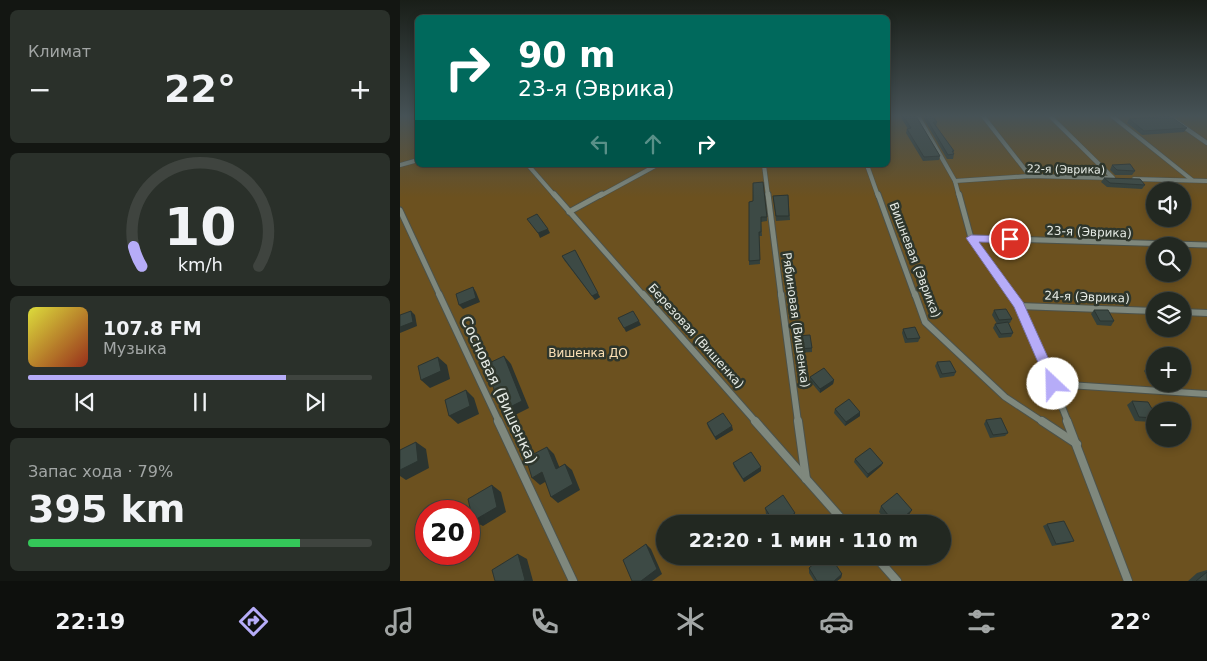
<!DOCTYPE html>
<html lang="ru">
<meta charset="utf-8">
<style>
:root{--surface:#222821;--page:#2a302a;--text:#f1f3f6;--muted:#a2a6a5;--line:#3f443f;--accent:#b6acf8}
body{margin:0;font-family:"DejaVu Sans",sans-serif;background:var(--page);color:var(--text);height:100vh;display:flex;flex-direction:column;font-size:19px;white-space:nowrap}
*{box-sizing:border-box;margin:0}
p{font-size:16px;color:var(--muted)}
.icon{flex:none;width:28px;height:28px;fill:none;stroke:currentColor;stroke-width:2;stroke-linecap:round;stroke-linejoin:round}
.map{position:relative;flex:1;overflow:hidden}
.panel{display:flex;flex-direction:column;gap:10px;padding:10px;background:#131612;width:400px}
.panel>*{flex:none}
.hud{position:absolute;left:15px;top:15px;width:475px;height:152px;border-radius:8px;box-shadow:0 2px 8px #0003,0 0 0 1px var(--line);background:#00695c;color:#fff;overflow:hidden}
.fabs{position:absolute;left:746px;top:182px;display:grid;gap:10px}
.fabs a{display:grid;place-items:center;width:45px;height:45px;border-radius:50%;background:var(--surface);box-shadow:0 2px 8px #0003,0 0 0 1px var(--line);font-size:25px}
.speed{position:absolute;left:15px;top:500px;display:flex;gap:10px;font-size:25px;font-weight:700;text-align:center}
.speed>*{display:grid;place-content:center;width:65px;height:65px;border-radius:50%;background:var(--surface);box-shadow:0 2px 8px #0003,0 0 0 1px var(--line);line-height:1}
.speed .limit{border:8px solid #d22;background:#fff;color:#111}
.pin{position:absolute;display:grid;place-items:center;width:42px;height:42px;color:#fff;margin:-21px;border:2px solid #fff;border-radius:50%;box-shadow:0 1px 5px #0007}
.me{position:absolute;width:55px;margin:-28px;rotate:336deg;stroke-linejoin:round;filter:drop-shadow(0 0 4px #0008)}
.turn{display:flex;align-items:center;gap:18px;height:105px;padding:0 20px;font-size:22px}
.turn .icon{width:65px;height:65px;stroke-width:2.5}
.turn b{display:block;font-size:35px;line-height:42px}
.lanes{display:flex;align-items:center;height:48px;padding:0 20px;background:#0003;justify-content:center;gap:25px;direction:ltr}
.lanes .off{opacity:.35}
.big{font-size:38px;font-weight:800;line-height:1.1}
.panel .card{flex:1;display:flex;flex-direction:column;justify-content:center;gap:8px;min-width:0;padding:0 18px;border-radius:8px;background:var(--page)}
.panel .dial{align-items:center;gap:0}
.dial svg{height:130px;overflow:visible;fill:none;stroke:var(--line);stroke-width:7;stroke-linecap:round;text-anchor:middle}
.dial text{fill:var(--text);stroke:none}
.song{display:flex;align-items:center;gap:15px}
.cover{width:60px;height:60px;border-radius:8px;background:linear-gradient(135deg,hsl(60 70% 55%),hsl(10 70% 35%))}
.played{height:5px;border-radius:2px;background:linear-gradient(90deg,var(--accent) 75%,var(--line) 75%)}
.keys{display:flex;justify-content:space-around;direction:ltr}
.heat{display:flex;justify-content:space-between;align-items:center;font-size:28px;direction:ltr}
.charge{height:8px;border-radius:4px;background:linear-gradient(90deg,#34c759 79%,var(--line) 0)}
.trip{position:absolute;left:256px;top:515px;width:295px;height:50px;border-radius:25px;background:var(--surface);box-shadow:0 2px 8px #0003,0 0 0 1px var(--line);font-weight:800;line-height:50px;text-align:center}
.dock{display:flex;height:80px;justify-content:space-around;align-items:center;background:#0e100d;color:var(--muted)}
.dock .icon{width:35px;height:35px}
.dock .on{color:var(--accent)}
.dock b{font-size:22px;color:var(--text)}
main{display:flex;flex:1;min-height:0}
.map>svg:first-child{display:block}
.green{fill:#6c511f;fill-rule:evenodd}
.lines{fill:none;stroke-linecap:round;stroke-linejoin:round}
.lane-far3-casing{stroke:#4c524a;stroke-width:5}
.lane-far2-casing{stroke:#4c524a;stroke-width:7}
.lane-far1-casing{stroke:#4c524a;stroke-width:8}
.lane-casing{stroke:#4c524a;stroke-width:10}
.lane-far3{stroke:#7f887d;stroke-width:4}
.lane-far2{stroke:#7f887d;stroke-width:5}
.lane-far1{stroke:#7f887d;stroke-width:6}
.lane{stroke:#7f887d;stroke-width:8}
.wall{fill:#34403b}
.shaded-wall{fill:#2b3430}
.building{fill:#3d4a45;stroke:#2b3430}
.route{fill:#b6acf8;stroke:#7670a1}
.labels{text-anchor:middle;stroke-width:5;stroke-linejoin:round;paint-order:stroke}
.far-street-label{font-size:11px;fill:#e5eae4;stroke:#2e362c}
.street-label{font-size:12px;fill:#e5eae4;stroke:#2e362c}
.park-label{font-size:12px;fill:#fbe0b5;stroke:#2e362c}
.near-street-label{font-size:15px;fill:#e5eae4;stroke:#2e362c}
</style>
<main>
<section class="panel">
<div class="card"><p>Климат</p>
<div class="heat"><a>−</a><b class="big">22°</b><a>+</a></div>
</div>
<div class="card dial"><svg viewBox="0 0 100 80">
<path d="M14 69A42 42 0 1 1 86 69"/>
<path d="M14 69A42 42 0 0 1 9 57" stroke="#b6acf8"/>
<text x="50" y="56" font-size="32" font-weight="700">10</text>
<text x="50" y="72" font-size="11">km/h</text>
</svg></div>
<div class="card">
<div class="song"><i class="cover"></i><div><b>107.8 FM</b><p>Музыка</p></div></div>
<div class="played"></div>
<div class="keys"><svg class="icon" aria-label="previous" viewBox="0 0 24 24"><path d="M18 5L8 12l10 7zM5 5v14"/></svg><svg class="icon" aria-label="pause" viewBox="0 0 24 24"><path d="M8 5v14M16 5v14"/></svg><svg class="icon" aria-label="next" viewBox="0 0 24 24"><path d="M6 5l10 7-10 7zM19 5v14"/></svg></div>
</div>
<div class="card"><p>Запас хода · 79%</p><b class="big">395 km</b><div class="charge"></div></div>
</section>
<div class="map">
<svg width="807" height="581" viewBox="0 0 807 581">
<rect width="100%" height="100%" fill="#2e362c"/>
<path class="green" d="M0 116H17L18 165H488V116H807V581H0ZM755 191H782V219H755ZM755 246H782V274H755ZM755 301H782V329H755ZM755 356H782V384H755ZM755 411H782V439H755ZM26 511H69V554H26ZM265 524H542V556H265Z"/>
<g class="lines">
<defs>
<g id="lane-far3">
<path d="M518 116 555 181 559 196"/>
<path d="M583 116 630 176"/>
<path d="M650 116 713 178"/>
<path d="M712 116 792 180"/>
<path d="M768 116 807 143"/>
<path d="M0 165 18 160"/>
<path d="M128 165 155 196"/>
<path d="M364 165 368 196"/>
<path d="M467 165 478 196"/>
<path d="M734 179 807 181"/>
<path d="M555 181 630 176 710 178"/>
<path d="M200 196 257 165"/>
</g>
<g id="lane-far2">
<path d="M154 194 244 296"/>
<path d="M368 194 381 296"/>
<path d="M478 194 515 296"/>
<path d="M559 194 571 238 612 296"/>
<path d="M0 210 40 296"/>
<path d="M169 212 202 194"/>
<path d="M571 238 807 245"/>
</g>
<g id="lane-far1">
<path d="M39 294 99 422"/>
<path d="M243 294 356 422"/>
<path d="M381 294 398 422"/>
<path d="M515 294 525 322 605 397 643 422"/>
<path d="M611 294C635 328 652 383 668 422"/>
<path d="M619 306 755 311"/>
<path d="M782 312 807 313"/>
<path d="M653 384 807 394"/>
</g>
<g id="lane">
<path d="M98 421 173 581"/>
<path d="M355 421 446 524"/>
<path d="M398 421 406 479"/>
<path d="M642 421 677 444"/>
<path d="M667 421 728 581"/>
<path d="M475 556 497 581"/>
</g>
</defs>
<use href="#lane-far3" class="lane-far3-casing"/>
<use href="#lane-far2" class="lane-far2-casing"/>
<use href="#lane-far1" class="lane-far1-casing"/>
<use href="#lane" class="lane-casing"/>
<use href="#lane-far3" class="lane-far3"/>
<use href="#lane-far2" class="lane-far2"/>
<use href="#lane-far1" class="lane-far1"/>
<use href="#lane" class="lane"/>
</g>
<g class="wall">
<path d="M500 116H516L540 156 539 160 523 161 506 133 507 129H508Z"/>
<path d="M522 116H532L537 122 536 126 554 151 553 153 554 154 553 159H547Z"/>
<path d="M729 119 787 128 784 132 742 135 727 123Z"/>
<path d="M712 165 735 171 732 175H715L710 170Z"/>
<path d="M704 178 745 185 742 189 707 187 701 182Z"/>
<path d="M388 195 390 220 376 221 373 196Z"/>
<path d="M349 202 367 217V221L361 222 362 236H359L360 264 349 265Z"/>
<path d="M162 256 200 297 195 300 164 260Z"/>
<path d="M594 310 612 319 610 323H608L613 333 611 337 599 338 593 328 595 324H597L592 315Z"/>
<path d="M694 310 714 321 711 326 697 325 691 314Z"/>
<path d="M503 329 520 338 518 342 505 343 502 333Z"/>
<path d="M395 336 412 348V352L397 353Z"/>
<path d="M537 362 556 372 554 376 540 378 535 366Z"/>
<path d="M748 366 755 367V384H769L768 385 752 384 744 371Z"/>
<path d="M410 377 434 380 433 384 420 393 410 381Z"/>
<path d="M732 401 755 414V419L752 422 735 421 727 405Z"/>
<path d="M435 409 460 412V416L445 426 434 413Z"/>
<path d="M586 420 608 433 605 436 590 438 584 424Z"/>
<path d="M307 423 333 430 316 440 308 427Z"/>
<path d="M455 459 483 463 481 466 467 478 454 462Z"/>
<path d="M333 463 361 467V471L344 482 334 467Z"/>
<path d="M481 506 512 510 508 516 500 524H488L479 512Z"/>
<path d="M365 508 395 513V519L389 524H372L366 514Z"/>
<path d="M647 524 674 541 669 543 652 546 643 526Z"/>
<path d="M409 568 442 574 441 578 437 581H414L409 573Z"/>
<path d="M807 570V581H788L797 573Z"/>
</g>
<g class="shaded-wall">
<path d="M148 229 150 233 140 238 138 233Z"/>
<path d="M73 287 76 292 80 302 63 309 59 305Z"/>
<path d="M198 293 200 297 195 300 192 296Z"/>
<path d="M11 311 15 315 17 326 0 333V327Z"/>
<path d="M239 321 241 325 226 332 224 328Z"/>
<path d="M104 356 111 364 129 408 109 418 102 411Z"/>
<path d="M38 357 47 365 50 379 30 388 21 380Z"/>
<path d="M434 380 433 384 420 393V389Z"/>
<path d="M66 390 74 398 79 414 58 424 49 416Z"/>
<path d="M460 412V416L445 426 446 422Z"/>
<path d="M332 426 333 430 316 440 315 437Z"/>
<path d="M16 442 26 449 29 468 6 480 0 476V470Z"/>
<path d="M147 447 154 454 163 476 156 469Z"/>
<path d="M483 463 481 466 467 478 468 474Z"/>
<path d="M165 464 172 470 180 490 158 503 151 497Z"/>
<path d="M361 467V471L344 482 343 479Z"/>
<path d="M142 472 150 479 140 485 132 478Z"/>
<path d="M92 485 101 492 106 512 83 526 73 521Z"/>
<path d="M512 510 508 516 500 524H496Z"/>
<path d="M395 513V519L389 524H381Z"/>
<path d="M246 544 251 549 262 574 252 581H241Z"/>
<path d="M118 554 127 559 133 581H123Z"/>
<path d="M442 574 441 578 437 581H434Z"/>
</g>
<g class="building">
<path d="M503 116H516L540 156 524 157 507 129 511 128Z"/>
<path d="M525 116H532L537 122H533L554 151H552L554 154 548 155Z"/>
<path d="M770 116 787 128 744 131 729 119Z"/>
<path d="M730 164 735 171 717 170 712 165Z"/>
<path d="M704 178 740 179 745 185 710 183Z"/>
<path d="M363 182 367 217H361V232H359L360 260 349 261V202L353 201V183Z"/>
<path d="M388 195 389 216H376L373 196Z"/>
<path d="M137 214 148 229 138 233 127 219Z"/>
<path d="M175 250 198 293 192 296 162 256Z"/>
<path d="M73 287 76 298 59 305 56 294Z"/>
<path d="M606 309 612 319 599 320 594 310Z"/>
<path d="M694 310H708L714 321H700Z"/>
<path d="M11 311 13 322 0 327V315Z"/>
<path d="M233 311 239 321 224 328 218 318Z"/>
<path d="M608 322 613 333 601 334 595 324Z"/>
<path d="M515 327 520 338 507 339 503 329Z"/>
<path d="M410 335 412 348 397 349 395 336Z"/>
<path d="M104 356 122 401 102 411 85 365Z"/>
<path d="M38 357 41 371 21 380 18 366Z"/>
<path d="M550 361 556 372 542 374 537 362Z"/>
<path d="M748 366 755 367V378Z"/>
<path d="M424 368 434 380 420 389 410 377Z"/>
<path d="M66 390 70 406 49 416 45 400Z"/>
<path d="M449 399 460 412 446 422 435 409Z"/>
<path d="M732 401 748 402 755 414V418L739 417Z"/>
<path d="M323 413 332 426 315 437 307 423Z"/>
<path d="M601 418 608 433 593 435 586 420Z"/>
<path d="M16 442 18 461 0 470V450Z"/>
<path d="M147 447 156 469 165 464 173 484 151 497 142 472 132 478 126 458Z"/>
<path d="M470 448 483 463 468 474 455 459Z"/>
<path d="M351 452 361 467 343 479 333 463Z"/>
<path d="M92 485 97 507 73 521 68 499Z"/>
<path d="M497 493 512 510 496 524H495L481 506Z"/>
<path d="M383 495 395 513 381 524H375L365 508Z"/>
<path d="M664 521 674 541 656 544 647 524Z"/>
<path d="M246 544 257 569 241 581H232L223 560Z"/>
<path d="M118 554 125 580 123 581H95L92 570Z"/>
<path d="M423 556H430L442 574 434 581H417L409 568Z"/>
<path d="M807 572V581H796Z"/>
</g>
<linearGradient id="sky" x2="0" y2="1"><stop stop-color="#191e18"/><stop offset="0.59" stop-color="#465256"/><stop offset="1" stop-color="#465256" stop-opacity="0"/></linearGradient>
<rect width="807" height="197" fill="url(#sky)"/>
<path class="route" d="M571 235 610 236 615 239 610 243 579 242 623 302 660 384 658 388 653 390 649 388 614 307 566 238Z"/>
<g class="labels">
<g class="far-street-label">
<text transform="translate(666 169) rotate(1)" y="4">22-я (Эврика)</text>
</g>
<g class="street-label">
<text transform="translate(689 232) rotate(2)" y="4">23-я (Эврика)</text>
<text transform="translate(515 260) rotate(69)" y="4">Вишневая (Эврика)</text>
<text transform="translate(687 297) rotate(2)" y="4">24-я (Эврика)</text>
<text transform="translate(396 320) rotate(82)" y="4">Рябиновая (Вишенка)</text>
<text transform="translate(296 336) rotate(48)" y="4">Березовая (Вишенка)</text>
</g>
<g class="park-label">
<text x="188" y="357">Вишенка ДО</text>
</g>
<g class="near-street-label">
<text transform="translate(99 390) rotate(65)" y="5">Сосновая (Вишенка)</text>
</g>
</g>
</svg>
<div class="fabs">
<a><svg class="icon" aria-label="sound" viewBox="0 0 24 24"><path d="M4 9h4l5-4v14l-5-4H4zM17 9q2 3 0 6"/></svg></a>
<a><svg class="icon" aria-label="search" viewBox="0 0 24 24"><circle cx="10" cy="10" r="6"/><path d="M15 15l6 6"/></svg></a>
<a><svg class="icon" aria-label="layers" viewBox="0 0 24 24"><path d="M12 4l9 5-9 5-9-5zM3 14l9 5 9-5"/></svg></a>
<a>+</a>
<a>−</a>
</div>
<div class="speed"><div class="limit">20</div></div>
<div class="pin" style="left:610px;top:239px;background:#d93025"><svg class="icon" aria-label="arrive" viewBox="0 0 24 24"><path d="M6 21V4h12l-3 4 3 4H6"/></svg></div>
<svg class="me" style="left:653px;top:384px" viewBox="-20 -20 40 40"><circle r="19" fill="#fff"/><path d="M0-13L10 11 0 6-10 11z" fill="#b6acf8"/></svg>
<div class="trip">22:20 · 1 мин · 110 m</div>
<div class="hud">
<div class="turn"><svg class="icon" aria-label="right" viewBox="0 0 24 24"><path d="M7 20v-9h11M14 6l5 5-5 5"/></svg><div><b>90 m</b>23-я (Эврика)</div></div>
<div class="lanes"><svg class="icon off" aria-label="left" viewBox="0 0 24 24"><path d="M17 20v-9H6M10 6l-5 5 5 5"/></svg><svg class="icon off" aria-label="ahead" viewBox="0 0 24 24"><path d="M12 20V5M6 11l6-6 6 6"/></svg><svg class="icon" aria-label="right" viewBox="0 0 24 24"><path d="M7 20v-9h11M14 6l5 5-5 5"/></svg></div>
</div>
</div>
</main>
<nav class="dock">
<b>22:19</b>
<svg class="icon on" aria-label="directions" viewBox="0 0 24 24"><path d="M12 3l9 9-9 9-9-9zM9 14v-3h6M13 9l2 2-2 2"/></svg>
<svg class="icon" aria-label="music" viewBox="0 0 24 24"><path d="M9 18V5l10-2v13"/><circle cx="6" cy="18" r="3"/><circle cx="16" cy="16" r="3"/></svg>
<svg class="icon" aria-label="phone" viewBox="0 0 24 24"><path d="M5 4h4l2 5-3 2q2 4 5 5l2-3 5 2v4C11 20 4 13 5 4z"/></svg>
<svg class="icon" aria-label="climate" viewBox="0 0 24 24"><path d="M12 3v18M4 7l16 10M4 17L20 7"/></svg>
<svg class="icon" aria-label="car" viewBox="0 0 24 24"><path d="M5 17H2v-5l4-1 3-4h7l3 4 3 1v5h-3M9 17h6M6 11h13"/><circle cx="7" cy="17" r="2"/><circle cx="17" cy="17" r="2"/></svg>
<svg class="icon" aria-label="filters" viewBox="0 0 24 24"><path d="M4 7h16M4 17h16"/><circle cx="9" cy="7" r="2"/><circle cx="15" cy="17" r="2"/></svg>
<b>22°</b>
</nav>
